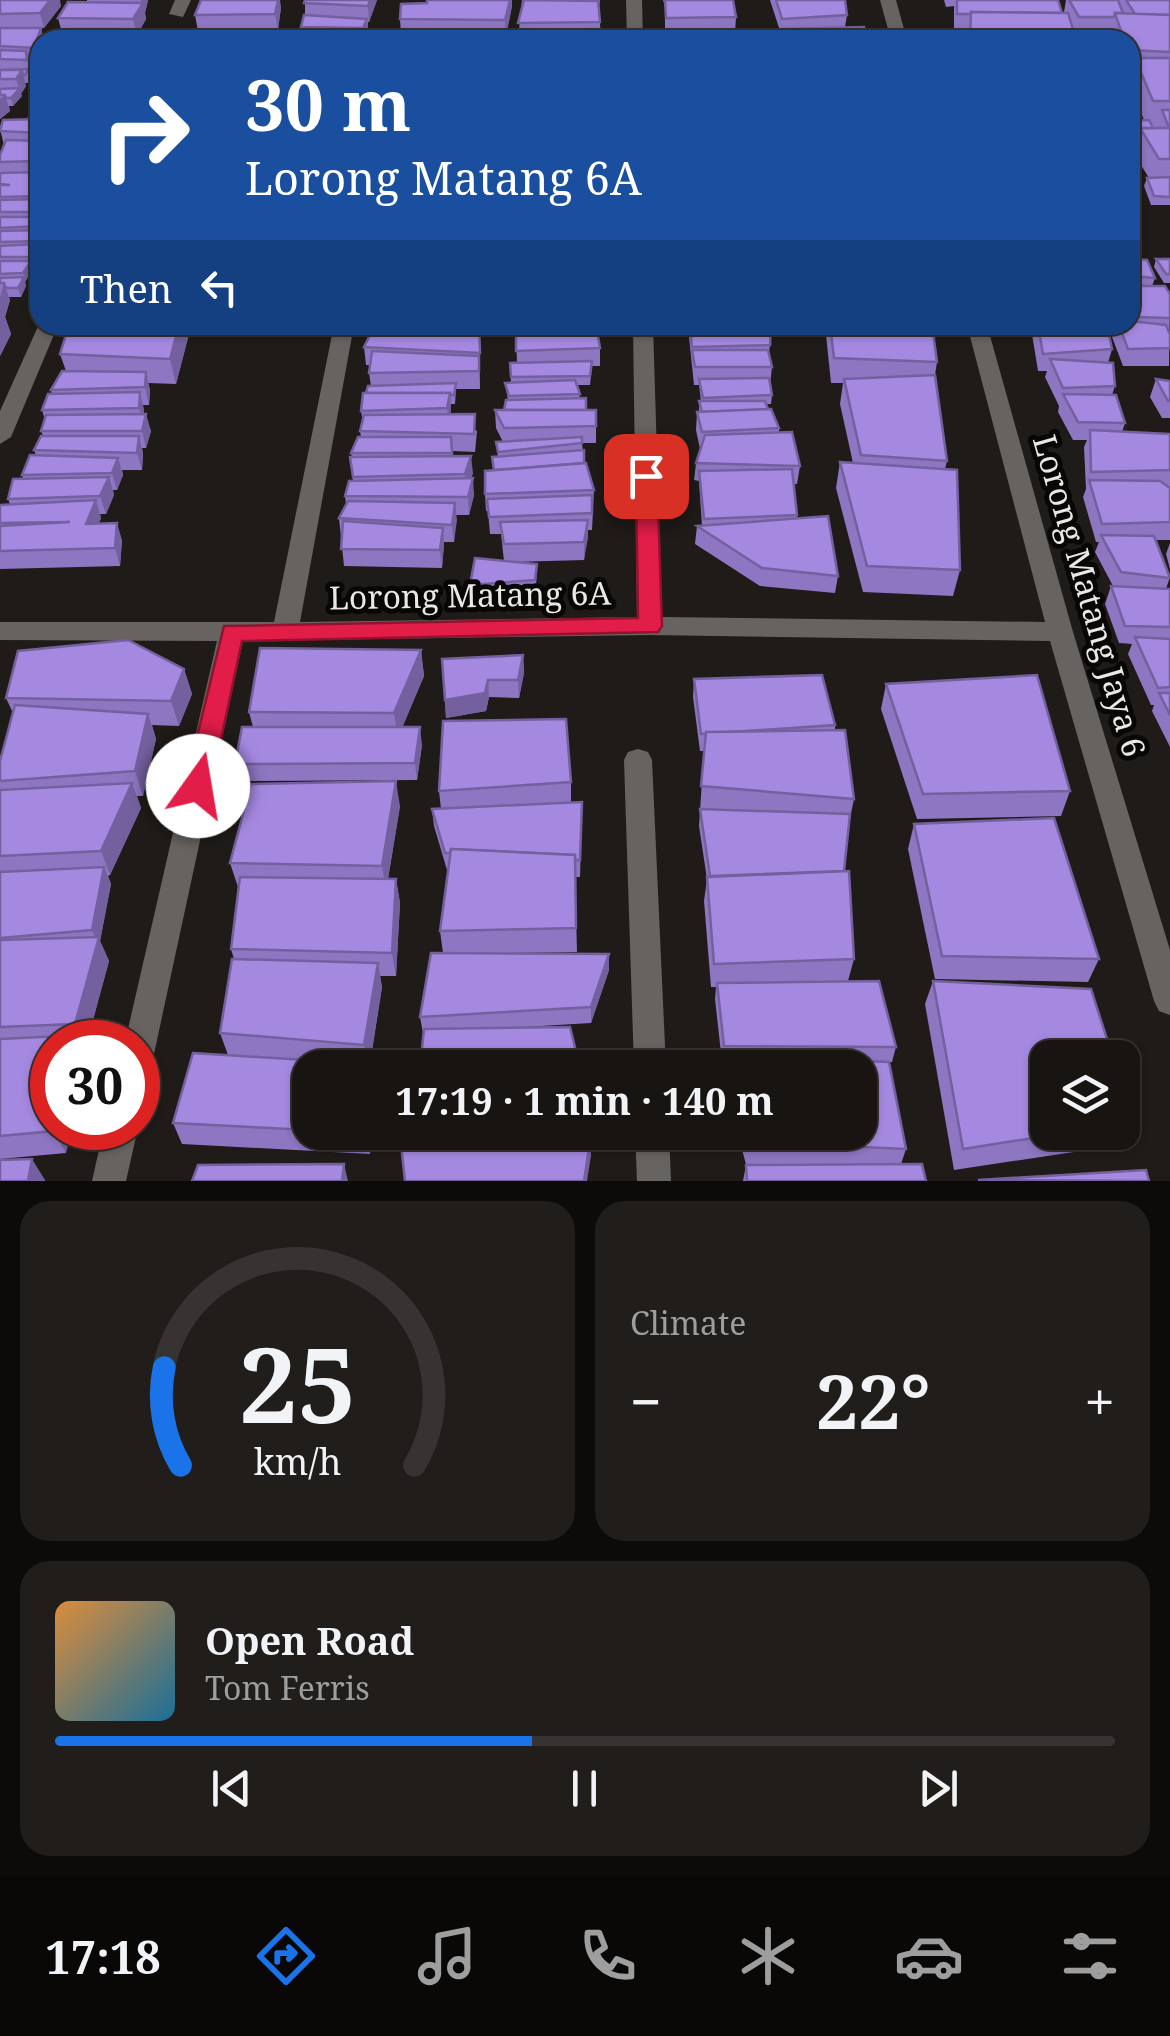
<!DOCTYPE html>
<meta charset="utf-8">
<style>
:root{--surface:#171412;--page:#201d1b;--text:#f1f3f6;--muted:#9e9e9f;--line:#363332;--accent:#1a73e8}
body{margin:0;font-family:"Noto Serif",serif;background:var(--page);color:var(--text);height:100vh;display:flex;flex-direction:column;font-size:38px;white-space:nowrap}
*{box-sizing:border-box;margin:0}
p{font-size:32px;color:var(--muted)}
.icon{flex:none;width:55px;height:55px;fill:none;stroke:currentColor;stroke-width:2;stroke-linecap:round;stroke-linejoin:round}
.map{position:relative;height:1181px;overflow:hidden}
.sheet{display:flex;flex-direction:column;gap:20px;padding:20px;background:#0d0b0a;flex:1}
.sheet>*{flex:none}
.hud{position:absolute;left:30px;top:30px;width:1110px;height:305px;border-radius:30px;box-shadow:0 2px 8px #0004,0 0 0 2px var(--line);background:#1a4fa0;color:#fff;overflow:hidden}
.controls{position:absolute;left:1030px;top:1040px;display:grid;gap:20px}
.controls a{display:grid;place-items:center;width:110px;height:110px;border-radius:20px;background:var(--surface);box-shadow:0 2px 8px #0004,0 0 0 2px var(--line);font-size:50px}
.speed{position:absolute;left:30px;top:1020px;display:flex;gap:20px;font-size:50px;font-weight:700;text-align:center}
.speed>*{display:grid;place-content:center;width:130px;height:130px;border-radius:50%;background:var(--surface);box-shadow:0 2px 8px #0004,0 0 0 2px var(--line);line-height:1}
.speed .limit{border:15px solid #d22;background:#fff;color:#111}
.pin{position:absolute;display:grid;place-items:center;width:85px;height:85px;color:#fff;margin:-42px;border-radius:20px;box-shadow:0 5px 15px #0006}
.me{position:absolute;width:110px;margin:-55px;rotate:13deg;stroke-linejoin:round;filter:drop-shadow(0 0 8px #0008)}
.turn{display:flex;align-items:center;gap:35px;height:210px;padding:0 50px;font-size:45px}
.turn .icon{width:130px;height:130px;stroke-width:2.5}
.turn b{display:block;font-size:70px;line-height:85px}
.then{display:flex;align-items:center;height:95px;padding:0 50px;background:#0003;gap:20px;font-size:38px}
.big{font-size:75px;font-weight:700;line-height:1.1}
.sheet .tile{flex:1;display:flex;flex-direction:column;justify-content:center;gap:15px;min-width:0;padding:0 35px;border-radius:30px;background:var(--page)}
.sheet .dial{align-items:center;gap:0}
.dial svg{height:260px;overflow:visible;fill:none;stroke:var(--line);stroke-width:7;stroke-linecap:round;text-anchor:middle}
.dial text{fill:var(--text);stroke:none}
.song{display:flex;align-items:center;gap:30px}
.cover{width:120px;height:120px;border-radius:15px;background:linear-gradient(135deg,hsl(30 70% 55%),hsl(200 70% 35%))}
.played{height:10px;border-radius:5px;background:linear-gradient(90deg,var(--accent) 45%,var(--line) 45%)}
.keys{display:flex;justify-content:space-around;direction:ltr}
.heat{display:flex;justify-content:space-between;align-items:center;font-size:55px;direction:ltr}
.sheet .tiles{flex:1;display:grid;gap:20px;grid-template-columns:1fr 1fr}
.tile:last-child{grid-column:span 2}
.trip{position:absolute;left:292px;top:1050px;width:585px;height:100px;border-radius:30px;background:var(--surface);box-shadow:0 2px 8px #0004,0 0 0 2px var(--line);font-weight:700;line-height:100px;text-align:center}
.tabs{display:flex;height:160px;justify-content:space-around;align-items:center;background:#090807;color:var(--muted)}
.tabs .icon{width:70px;height:70px}
.tabs .on{color:var(--accent)}
.tabs b{font-size:45px;color:var(--text)}
.map>svg:first-child{display:block}
.lines{fill:none;stroke-linecap:round;stroke-linejoin:round}
.minor{fill:#666361;fill-rule:evenodd}
.wall{fill:#8e76c2}
.shaded-wall{fill:#74609e}
.building{fill:#a589e1;stroke:#74609e;stroke-width:2.5}
.route{fill:#e11d48;stroke:#92132f;stroke-width:2.5}
.labels{text-anchor:middle;stroke-width:10;stroke-linejoin:round;paint-order:stroke}
.street-label{font-size:32px;fill:#eae7e5;stroke:#080705}
</style>
<div class="map">
<svg width="1170" height="1181" viewBox="0 0 1170 1181">
<rect width="100%" height="100%" fill="#1f1b18"/>
<g class="lines">
<g class="minor">
<path d="M175 0H191L183 17 169 14Z"/>
<path d="M626 0H642L643 40H627Z"/>
<path d="M880 0H896L907 40H891Z"/>
<path d="M0 33 112 35 120 40 0 43Z"/>
<path d="M40 322V325H58L11 437 0 444V411Z"/>
<path d="M334 325H354L300 622 637 617 633 325H653L662 617 1045 622 967 325H987L1073 632 1170 950V1015L1159 1011 1154 1001 1050 641 650 635 243 641 154 1054 149 1065 138 1069V1042H125L217 641 0 640V622H274Z"/>
<path d="M638 749 648 752 652 760 666 1068H634L624 760 628 752Z"/>
<path d="M104 1128H138L126 1181H92Z"/>
<path d="M635 1132H669L671 1181H637Z"/>
</g>
</g>
<g class="wall">
<path d="M0 0 61 6 44 28H41L44 40H40V60L39 64 29 63 31 76H30L28 83H25L26 86 21 94 22 96 13 106H9L10 111 0 119Z"/>
<path d="M87 0H148L145 13 146 19 137 35 62 33 58 18 87 2Z"/>
<path d="M305 0H377L369 22H368V27L364 36 302 35 301 27 305 15Z"/>
<path d="M522 0H600L599 8 601 40 519 30Z"/>
<path d="M663 0H733L736 17 735 33 665 34V6Z"/>
<path d="M770 0H845L847 15 845 27 865 40H781V34Z"/>
<path d="M944 0H1058L1062 13 1064 12 1066 0H1170V205H1151L1144 186 1147 178H1149L1133 152 1135 145H1130V121L1144 120 1130 85V40H1111L1110 33H1075L1072 28 1076 40H967L968 30H954V6L946 7Z"/>
<path d="M427 3 512 6 506 36 401 35 400 19Z"/>
<path d="M281 7 278 30 198 31 195 15Z"/>
<path d="M40 100V249L37 250 38 253 36 265H32L33 269 25 282 26 286 21 297H9L10 300 5 317 11 334 0 356V155L4 145 0 129 28 119Z"/>
<path d="M1130 259 1155 278 1152 286 1170 294 1169 366H1123L1112 337 1116 325H1130V287L1145 286 1130 285Z"/>
<path d="M1156 259H1170V283H1164L1154 267Z"/>
<path d="M479 325 480 389H456L455 404H451L450 414 477 431 475 452 452 451 453 456 473 473 471 478 474 495 469 515H456L454 542H444L442 568 344 566 339 518 346 504 345 496 353 481 350 457H352L351 453 361 437 360 431 363 422 361 411 366 393 371 386 369 373 370 365H366L364 347Z"/>
<path d="M506 325H598L597 330 600 348V366H592L590 385H577L580 398 586 410H596V443H582L584 463 594 490 592 530H588L584 560 512 562 537 564 536 589 470 594V585L504 561 501 534H490L488 511H486L485 494 493 470 492 457H498L496 442H503L496 428 495 410H504L508 400 505 383H511L510 363H517L516 336 507 337Z"/>
<path d="M683 325H775L774 335H771L769 353 772 367 770 385 772 395 771 404H766L779 428V432L800 466 797 484H794L797 518 838 576 835 593 760 586 695 544 697 526H702L699 481 694 480 696 463 700 449 696 430 697 412H699V401H701L699 385H694L689 337H685Z"/>
<path d="M825 325H932L937 362 935 375 947 461 945 469 960 570 953 596 863 592 836 488 840 462 853 463 840 404 843 383H831Z"/>
<path d="M1031 325H1107L1112 349 1108 363 1115 386 1112 395 1125 423 1122 432 1170 434V540H1156L1170 577 1166 589H1170V747L1152 711 1154 705H1151L1128 654 1132 644 1119 643 1105 604 1111 586H1113L1095 552 1099 542H1096L1083 497 1086 489 1084 447 1087 440H1073L1058 412 1059 406 1045 377 1047 371H1038L1031 328Z"/>
<path d="M189 334 176 384 148 383 150 390 149 405H143L144 414 151 431 146 448H142L143 454 142 470H122L123 475 117 490H113L114 495 106 514H100L101 518 99 523 122 540 120 566 0 569V505L10 504 8 499 23 478 22 475 36 455 34 450 43 436 41 431 45 420 42 410 52 394 51 390 66 371 60 354Z"/>
<path d="M1156 379 1170 381V418H1162L1150 397Z"/>
<path d="M1170 543V569L1166 554Z"/>
<path d="M421 650 424 676 402 727 422 745 417 780 239 781 235 764 253 727 249 712Z"/>
<path d="M523 655 524 673 519 698 489 697 486 711 446 718 442 659Z"/>
<path d="M184 669 192 694 179 726 152 725 156 739 143 796H137L141 808 110 875 108 876 111 884 100 941 109 961 87 1042H52L66 1153 0 1159V761L13 713 6 698Z"/>
<path d="M694 679 835 725V730L854 799 849 823 843 871 854 959 848 981 896 1047 892 1062H889L906 1149 901 1164 926 1181H743L746 1165H776L746 1164 737 1132H860V1068H723L724 1062H722L715 999 716 987H711L704 901 707 879 699 826 704 751H700L693 697Z"/>
<path d="M886 684 1070 791 1061 816 917 819 881 709Z"/>
<path d="M571 782V802H582L580 877H575L577 952 510 953 609 970 591 1023 423 1033 420 1017 443 953 440 931 448 870H447L434 826 432 809H441L439 791Z"/>
<path d="M400 806 388 879H396L400 903 396 976H380L382 987 370 1064 371 1068H310V1132H372L370 1154 182 1144 173 1123 228 1055 220 1033 234 959 231 949 238 887 230 863Z"/>
<path d="M914 824 1099 959 1088 982 935 979 908 849Z"/>
<path d="M933 981 1048 1132H1122V1090L1133 1123 1120 1145 954 1170 925 1004Z"/>
<path d="M417 1132H487L418 1136Z"/>
</g>
<g class="shaded-wall">
<path d="M50 0H60L61 6 44 28 40 13Z"/>
<path d="M141 0H148L145 13 146 19 137 35 133 19 142 5Z"/>
<path d="M277 0H280L281 7 278 30 275 14Z"/>
<path d="M370 0H377L369 22 368 6Z"/>
<path d="M510 0H512V6L506 36 505 20Z"/>
<path d="M367 19 368 27 364 36 363 28Z"/>
<path d="M41 28 44 40H40L39 64 34 48Z"/>
<path d="M22 70 26 86 21 94 22 96 13 106 11 98 19 89 16 79Z"/>
<path d="M5 95 10 111 0 119V99Z"/>
<path d="M36 244 38 253 36 265 33 257Z"/>
<path d="M31 261 33 269 25 282 23 273Z"/>
<path d="M24 277 26 286 21 297 18 288Z"/>
<path d="M4 283 10 300 5 317 11 334 0 356V298Z"/>
<path d="M179 325H187L189 334 176 384 170 359Z"/>
<path d="M146 372 150 390 149 405 145 387Z"/>
<path d="M140 392 144 410V423L146 414 151 431 146 448 142 431 143 424 139 408Z"/>
<path d="M450 393 451 410 449 426 447 408Z"/>
<path d="M139 436 143 454 142 470 137 453Z"/>
<path d="M471 456 473 473 467 491 465 474Z"/>
<path d="M118 458 123 475 117 490 112 473Z"/>
<path d="M109 477 114 495 106 514 100 496Z"/>
<path d="M473 478 474 495 469 515 468 497Z"/>
<path d="M96 500 101 518 92 541 86 524Z"/>
<path d="M455 503 457 520 454 542 452 525Z"/>
<path d="M588 520V538L584 560V542Z"/>
<path d="M117 523 122 540 120 566 115 548Z"/>
<path d="M443 528 444 546 442 568 440 550Z"/>
<path d="M421 650 424 676 398 738 394 713Z"/>
<path d="M523 655 524 673 519 698 518 680Z"/>
<path d="M184 669 192 694 179 726 171 701Z"/>
<path d="M488 680 489 697 486 711 446 718 445 700Z"/>
<path d="M148 714 156 739 143 796 135 771Z"/>
<path d="M420 727 422 745 417 780 415 763Z"/>
<path d="M396 781 400 806 386 891 382 866Z"/>
<path d="M132 783 141 808 110 875 101 851Z"/>
<path d="M104 867 111 884 100 941 109 961 87 1042H81L82 1038 75 1024 97 942 92 930Z"/>
<path d="M396 879 400 903 396 976 392 953Z"/>
<path d="M609 954V970L591 1023V1007Z"/>
<path d="M378 963 382 987 369 1068 364 1045Z"/>
<path d="M55 1128H73L66 1153 53 1131Z"/>
<path d="M365 1132H372L370 1154Z"/>
<path d="M591 1135V1156L587 1181H584Z"/>
<path d="M32 1159 45 1180V1181H28Z"/>
<path d="M344 1164 348 1181H342Z"/>
</g>
<g class="building">
<path d="M0 0H50L40 13 0 14Z"/>
<path d="M201 0H278L275 14 195 15Z"/>
<path d="M305 0H370L368 6 304 3Z"/>
<path d="M427 0H510L505 20 400 19 401 4 427 3Z"/>
<path d="M524 0 598 1 600 22 518 23Z"/>
<path d="M665 0H733L736 17 666 18Z"/>
<path d="M776 0H845L847 15 782 19Z"/>
<path d="M957 0H1058L1062 13 971 12V14H957Z"/>
<path d="M1069 0H1118L1123 13H1115L1114 17H1079Z"/>
<path d="M1126 0H1170V15L1135 14Z"/>
<path d="M68 2 143 3 133 19 58 18Z"/>
<path d="M971 12 1068 13 1076 40H970Z"/>
<path d="M1115 13 1170 15V52L1130 50V40H1124Z"/>
<path d="M304 15 367 19 363 28 301 27Z"/>
<path d="M864 27 865 40H784L782 29Z"/>
<path d="M0 28H41L34 48 0 46Z"/>
<path d="M69 29H124L120 40H63Z"/>
<path d="M600 29 601 40H516V30Z"/>
<path d="M184 31H261L259 40H180Z"/>
<path d="M361 32 362 40H296V36Z"/>
<path d="M422 34H490V40H421Z"/>
<path d="M0 50 26 51 27 60 0 59Z"/>
<path d="M1135 58H1170V101H1153Z"/>
<path d="M28 69 25 75H23L22 70H0Z"/>
<path d="M0 70H22L16 79H0Z"/>
<path d="M20 88 11 98H6L5 95H0V89Z"/>
<path d="M37 100H40V119H28Z"/>
<path d="M1162 110H1170V159H1159L1140 128H1169Z"/>
<path d="M40 119V133L0 131 3 120Z"/>
<path d="M1149 120 1153 128H1140L1137 136H1132L1130 133V121Z"/>
<path d="M6 140 40 141V161L0 162V155Z"/>
<path d="M40 172V196L0 197V185H10L0 184V173Z"/>
<path d="M1170 177V197L1154 196 1147 178Z"/>
<path d="M40 199V212H0V200Z"/>
<path d="M0 217H40V226L0 228Z"/>
<path d="M40 230V241L0 242V231Z"/>
<path d="M36 244 33 257H0V246Z"/>
<path d="M1130 259 1147 260 1155 278 1132 276 1134 270Z"/>
<path d="M1156 259H1170V274H1166Z"/>
<path d="M0 261H31L23 273 0 274Z"/>
<path d="M24 277 18 288H6L4 283H0V278Z"/>
<path d="M1130 286H1165L1170 294V318L1137 317 1130 307Z"/>
<path d="M1130 321 1166 325 1170 335V348L1128 349 1119 325H1130Z"/>
<path d="M69 325H179L170 359 60 354Z"/>
<path d="M375 325H479L480 353 364 347Z"/>
<path d="M719 325H771L770 345 692 347 690 326Z"/>
<path d="M830 325H932L937 362 834 358Z"/>
<path d="M1038 325H1107L1112 349 1043 354Z"/>
<path d="M516 330 597 331 600 348 516 351Z"/>
<path d="M692 350H768L772 367H695Z"/>
<path d="M372 351 479 356V371L369 373Z"/>
<path d="M1050 359 1113 363 1115 386 1063 388Z"/>
<path d="M592 361 590 376 511 377 510 363Z"/>
<path d="M62 371 146 372 145 387 51 390Z"/>
<path d="M935 375 947 461 861 455 844 379Z"/>
<path d="M769 378 772 395 703 398 699 379Z"/>
<path d="M1156 379 1170 381V401H1168Z"/>
<path d="M575 380 580 394 509 396 505 383Z"/>
<path d="M456 383 454 395H449L450 393H366L368 386Z"/>
<path d="M140 392 139 408 42 410 48 394Z"/>
<path d="M363 393H450L447 408 361 411Z"/>
<path d="M1063 394 1116 395 1125 423 1078 422Z"/>
<path d="M586 398V410H504L506 400Z"/>
<path d="M699 401H765L768 409 702 412Z"/>
<path d="M771 409 779 428 702 432 697 412Z"/>
<path d="M495 410H596V426L504 428Z"/>
<path d="M146 414 142 431H41L46 415Z"/>
<path d="M475 414 474 434 360 431 364 415Z"/>
<path d="M1090 430 1170 434V470L1091 472Z"/>
<path d="M792 432 800 466 696 463 705 435Z"/>
<path d="M41 436H139L137 453 34 450Z"/>
<path d="M358 437H451L452 453H351Z"/>
<path d="M582 437V443L498 452 496 442Z"/>
<path d="M584 450V463L494 470 492 457Z"/>
<path d="M30 455 118 458 112 473 22 475Z"/>
<path d="M471 456 465 474 353 477 350 457Z"/>
<path d="M840 462 957 470 960 570 867 566Z"/>
<path d="M586 463 594 490 485 494V471Z"/>
<path d="M792 469 797 515 704 519 699 471Z"/>
<path d="M109 477 100 496 8 499 13 479Z"/>
<path d="M473 478 468 497 345 496 349 481Z"/>
<path d="M1089 480 1160 481 1170 488V522L1102 524Z"/>
<path d="M592 495V513L489 517 487 499Z"/>
<path d="M96 500 86 524 117 523 115 548 0 551V526L70 522 0 523V505Z"/>
<path d="M348 501 455 503 452 525 339 518Z"/>
<path d="M828 516 838 576 762 568 697 526Z"/>
<path d="M588 520 584 542 504 544 500 522Z"/>
<path d="M343 521 443 528 440 550 341 549Z"/>
<path d="M1101 535 1154 536 1170 578 1121 572Z"/>
<path d="M475 558 537 564 535 580 470 585Z"/>
<path d="M1111 586 1170 589V627L1125 626Z"/>
<path d="M1135 637 1170 639V687L1158 688Z"/>
<path d="M128 640 184 669 171 701 6 698 18 651Z"/>
<path d="M260 648 421 650 394 713 249 712Z"/>
<path d="M523 655 518 680H488L485 693 445 700 442 659Z"/>
<path d="M822 675 835 725 701 734 694 679Z"/>
<path d="M1037 675 1070 791 923 794 886 684Z"/>
<path d="M1159 693H1170V715Z"/>
<path d="M15 705 148 714 135 771 0 781V761Z"/>
<path d="M566 719 571 782 439 791 443 721Z"/>
<path d="M242 727H420L415 763 235 764Z"/>
<path d="M845 730 854 799 701 786 706 732Z"/>
<path d="M396 781 382 866 230 863 251 784Z"/>
<path d="M132 783 101 851 0 856V790Z"/>
<path d="M582 802 580 860H575V855L451 849 450 853H445L432 809Z"/>
<path d="M700 809 850 814 844 871 710 876Z"/>
<path d="M1054 818 1099 959 942 956 914 824Z"/>
<path d="M451 849 575 855 576 928 440 931Z"/>
<path d="M104 867 92 930 0 938V872Z"/>
<path d="M849 871 854 959 714 964 707 877Z"/>
<path d="M240 877 396 879 392 953 231 949Z"/>
<path d="M99 937 75 1024 0 1027V940Z"/>
<path d="M431 953 609 954 591 1007 420 1017Z"/>
<path d="M232 959 378 963 364 1045 220 1033Z"/>
<path d="M879 981 896 1047 724 1046 717 983Z"/>
<path d="M933 981 1091 989 1113 1058H1048V1132H1071L963 1149Z"/>
<path d="M570 1027 580 1068H420L424 1029Z"/>
<path d="M83 1035 81 1042H52L53 1131 0 1136V1039Z"/>
<path d="M193 1053 370 1064V1068H310V1130L173 1123Z"/>
<path d="M725 1056 889 1062 906 1149 749 1142 747 1132H860V1068H728Z"/>
<path d="M1122 1090 1133 1123 1122 1125Z"/>
<path d="M591 1135 584 1181H405L401 1144Z"/>
<path d="M32 1159 28 1181H0V1160Z"/>
<path d="M344 1164 342 1181H192L198 1165Z"/>
<path d="M922 1164 926 1181H747L746 1165Z"/>
<path d="M1146 1170 1149 1181 978 1180Z"/>
</g>
<path class="route" d="M646 468 657 476 662 626 658 632 242 641 211 786 207 793 198 796 189 793 185 786 224 626 638 618 636 476Z"/>
<g class="labels">
<g class="street-label">
<text transform="translate(470 596) rotate(-1)" y="11">Lorong Matang 6A</text>
<text transform="translate(1089 596) rotate(74)" y="11">Lorong Matang Jaya 6</text>
</g>
</g>
</svg>
<div class="controls">
<a><svg class="icon" aria-label="layers" viewBox="0 0 24 24"><path d="M12 4l9 5-9 5-9-5zM3 14l9 5 9-5"/></svg></a>
</div>
<div class="speed"><div class="limit">30</div></div>
<div class="pin" style="left:646px;top:476px;background:#d93025"><svg class="icon" aria-label="arrive" viewBox="0 0 24 24"><path d="M6 21V4h12l-3 4 3 4H6"/></svg></div>
<svg class="me" style="left:198px;top:786px" viewBox="-20 -20 40 40"><circle r="19" fill="#fff"/><path d="M0-13L10 11 0 6-10 11z" fill="#e11d48"/></svg>
<div class="trip">17:19 · 1 min · 140 m</div>
<div class="hud">
<div class="turn"><svg class="icon" aria-label="right" viewBox="0 0 24 24"><path d="M7 20v-9h11M14 6l5 5-5 5"/></svg><div><b>30 m</b>Lorong Matang 6A</div></div>
<div class="then">Then<svg class="icon" aria-label="left" viewBox="0 0 24 24"><path d="M17 20v-9H6M10 6l-5 5 5 5"/></svg></div>
</div>
</div>
<section class="sheet">
<div class="tiles">
<div class="tile dial"><svg viewBox="0 0 100 80">
<path d="M14 69A42 42 0 1 1 86 69"/>
<path d="M14 69A42 42 0 0 1 9 39" stroke="#1a73e8"/>
<text x="50" y="56" font-size="32" font-weight="700">25</text>
<text x="50" y="72" font-size="11">km/h</text>
</svg></div>
<div class="tile"><p>Climate</p>
<div class="heat"><a>−</a><b class="big">22°</b><a>+</a></div>
</div>
<div class="tile">
<div class="song"><i class="cover"></i><div><b>Open Road</b><p>Tom Ferris</p></div></div>
<div class="played"></div>
<div class="keys"><svg class="icon" aria-label="previous" viewBox="0 0 24 24"><path d="M18 5L8 12l10 7zM5 5v14"/></svg><svg class="icon" aria-label="pause" viewBox="0 0 24 24"><path d="M8 5v14M16 5v14"/></svg><svg class="icon" aria-label="next" viewBox="0 0 24 24"><path d="M6 5l10 7-10 7zM19 5v14"/></svg></div>
</div>
</div>
</section>
<nav class="tabs">
<b>17:18</b>
<svg class="icon on" aria-label="directions" viewBox="0 0 24 24"><path d="M12 3l9 9-9 9-9-9zM9 14v-3h6M13 9l2 2-2 2"/></svg>
<svg class="icon" aria-label="music" viewBox="0 0 24 24"><path d="M9 18V5l10-2v13"/><circle cx="6" cy="18" r="3"/><circle cx="16" cy="16" r="3"/></svg>
<svg class="icon" aria-label="phone" viewBox="0 0 24 24"><path d="M5 4h4l2 5-3 2q2 4 5 5l2-3 5 2v4C11 20 4 13 5 4z"/></svg>
<svg class="icon" aria-label="climate" viewBox="0 0 24 24"><path d="M12 3v18M4 7l16 10M4 17L20 7"/></svg>
<svg class="icon" aria-label="car" viewBox="0 0 24 24"><path d="M5 17H2v-5l4-1 3-4h7l3 4 3 1v5h-3M9 17h6M6 11h13"/><circle cx="7" cy="17" r="2"/><circle cx="17" cy="17" r="2"/></svg>
<svg class="icon" aria-label="filters" viewBox="0 0 24 24"><path d="M4 7h16M4 17h16"/><circle cx="9" cy="7" r="2"/><circle cx="15" cy="17" r="2"/></svg>
</nav>
